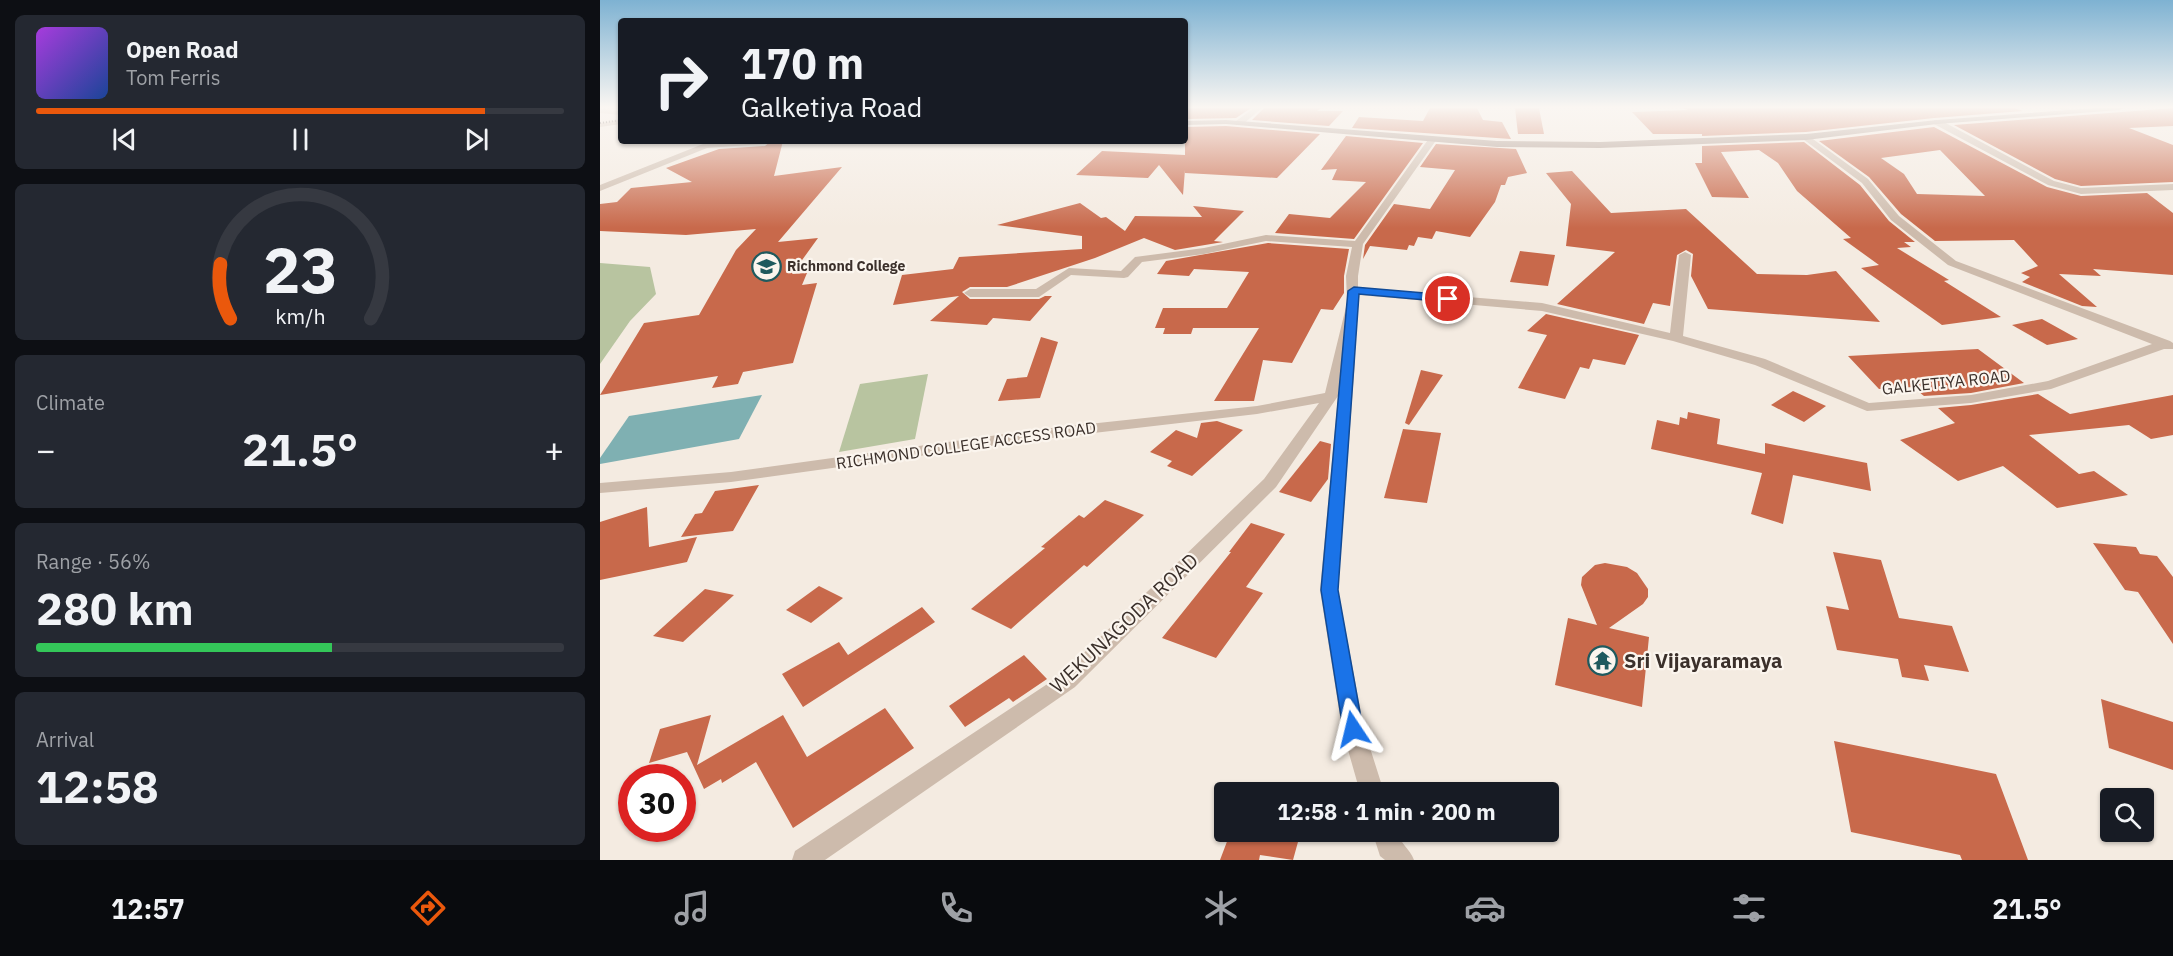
<!DOCTYPE html>
<meta charset="utf-8">
<style>
:root{--surface:#171b24;--page:#242831;--text:#f1f3f6;--muted:#9ea1a6;--line:#363941;--accent:#ea580c}
body{margin:0;font-family:"IBM Plex Sans",sans-serif;background:var(--page);color:var(--text);height:100vh;display:flex;flex-direction:column;font-size:22px;white-space:nowrap}
*{box-sizing:border-box;margin:0}
p{font-size:20px;color:var(--muted)}
.icon{flex:none;width:33px;height:33px;fill:none;stroke:currentColor;stroke-width:2;stroke-linecap:round;stroke-linejoin:round}
.map{position:relative;flex:1;overflow:hidden}
.sheet{display:flex;flex-direction:column;gap:15px;padding:15px;background:#0d0f14;width:600px}
.sheet>*{flex:none}
.banner{position:absolute;left:18px;top:18px;width:570px;height:126px;border-radius:6px;box-shadow:0 2px 4px #0004;background:#171b24;color:var(--text);overflow:hidden}
.tools{position:absolute;left:1500px;top:788px;display:grid;gap:12px}
.tools a{display:grid;place-items:center;width:54px;height:54px;border-radius:6px;background:var(--surface);box-shadow:0 2px 4px #0004;font-size:30px}
.speed{position:absolute;left:18px;top:764px;display:flex;gap:12px;font-size:30px;font-weight:700;text-align:center}
.speed>*{display:grid;place-content:center;width:78px;height:78px;border-radius:50%;background:var(--surface);box-shadow:0 2px 4px #0004;line-height:1}
.speed .limit{border:9px solid #d22;background:#fff;color:#111}
.pin{position:absolute;display:grid;place-items:center;width:51px;height:51px;color:#fff;margin:-26px;border:3px solid #fff;border-radius:50%;box-shadow:0 2px 6px #0007}
.me{position:absolute;width:66px;margin:-33px;rotate:350deg;stroke-linejoin:round;filter:drop-shadow(0 0 4px #0008)}
.turn{display:flex;align-items:center;gap:21px;height:126px;padding:0 24px;font-size:27px}
.turn .icon{width:78px;height:78px;stroke-width:2.5}
.turn b{display:block;font-size:42px;line-height:51px}
.big{font-size:45px;font-weight:700;line-height:1.1}
.sheet .widget{flex:1;display:flex;flex-direction:column;justify-content:center;gap:9px;min-width:0;padding:0 21px;border-radius:9px;background:var(--page)}
.sheet .dial{align-items:center;gap:0}
.dial svg{height:156px;overflow:visible;fill:none;stroke:var(--line);stroke-width:7;stroke-linecap:round;text-anchor:middle}
.dial text{fill:var(--text);stroke:none}
.song{display:flex;align-items:center;gap:18px}
.cover{width:72px;height:72px;border-radius:9px;background:linear-gradient(135deg,hsl(280 70% 55%),hsl(220 70% 35%))}
.played{height:6px;border-radius:3px;background:linear-gradient(90deg,var(--accent) 85%,var(--line) 85%)}
.keys{display:flex;justify-content:space-around;direction:ltr}
.heat{display:flex;justify-content:space-between;align-items:center;font-size:33px;direction:ltr}
.charge{height:9px;border-radius:4px;background:linear-gradient(90deg,#34c759 56%,var(--line) 0)}
.trip{position:absolute;left:614px;top:782px;width:345px;height:60px;border-radius:6px;background:var(--surface);box-shadow:0 2px 4px #0004;font-weight:700;line-height:60px;text-align:center}
.dock{display:flex;height:96px;justify-content:space-around;align-items:center;background:#090b0e;color:var(--muted)}
.dock .icon{width:42px;height:42px}
.dock .current{color:var(--accent)}
.dock b{font-size:27px;color:var(--text)}
main{display:flex;flex:1;min-height:0}
.map>svg:first-child{display:block}
.green{fill:#b8c4a0}
.water{fill:#7fb0b2}
.building{fill:#c8694b;fill-rule:evenodd}
.lines{fill:none;stroke-linecap:round;stroke-linejoin:round}
.street{fill:#cdbbac;fill-rule:evenodd}
.secondary{fill:#a18a7d;fill-rule:evenodd}
.rail{stroke:#3b302b;stroke-width:2;stroke-dasharray:1 2;stroke-linecap:butt}
.route{fill:#1a73e8;stroke:#114b97;stroke-width:1.5}
.labels{text-anchor:middle;stroke-width:4.5;stroke-linejoin:round;paint-order:stroke}
.far-poi-label{font-size:14px;font-weight:bold;fill:#3b302b;stroke:#fbf5ee;text-anchor:start}
.street-label{font-size:16px;fill:#3b302b;stroke:#fbf5ee}
.near-street-label{font-size:20px;fill:#3b302b;stroke:#fbf5ee}
.near-poi-label{font-size:20px;font-weight:bold;fill:#3b302b;stroke:#fbf5ee;text-anchor:start}
</style>
<main>
<section class="sheet">
<div class="widget">
<div class="song"><i class="cover"></i><div><b>Open Road</b><p>Tom Ferris</p></div></div>
<div class="played"></div>
<div class="keys"><svg class="icon" aria-label="previous" viewBox="0 0 24 24"><path d="M18 5L8 12l10 7zM5 5v14"/></svg><svg class="icon" aria-label="pause" viewBox="0 0 24 24"><path d="M8 5v14M16 5v14"/></svg><svg class="icon" aria-label="next" viewBox="0 0 24 24"><path d="M6 5l10 7-10 7zM19 5v14"/></svg></div>
</div>
<div class="widget dial"><svg viewBox="0 0 100 80">
<path d="M14 69A42 42 0 1 1 86 69"/>
<path d="M14 69A42 42 0 0 1 9 41" stroke="#ea580c"/>
<text x="50" y="56" font-size="32" font-weight="700">23</text>
<text x="50" y="72" font-size="11">km/h</text>
</svg></div>
<div class="widget"><p>Climate</p>
<div class="heat"><a>−</a><b class="big">21.5°</b><a>+</a></div>
</div>
<div class="widget"><p>Range · 56%</p><b class="big">280 km</b><div class="charge"></div></div>
<div class="widget"><p>Arrival</p><b class="big">12:58</b></div>
</section>
<div class="map">
<svg width="1573" height="860" viewBox="0 0 1573 860">
<rect width="100%" height="100%" fill="#f4ebe1"/>
<g class="green">
<path d="M0 263 50 267 56 294 30 321 0 364Z"/>
<path d="M328 374 315 439 239 452 260 384Z"/>
</g>
<path class="water" d="M162 395 139 439 0 464V458L29 416Z"/>
<g class="building">
<path d="M585 108H651L636 118 585 119Z"/>
<path d="M664 108H721L717 111H743L729 126 652 120Z"/>
<path d="M830 108H877L883 120 902 122 911 139 752 128 759 117 823 121Z"/>
<path d="M915 108H939L944 134H918Z"/>
<path d="M1082 108H1414L1423 111 1334 118 1206 132 1102 136V134H1053L1032 112 1088 110Z"/>
<path d="M1573 108V126L1529 128 1573 145V182L1481 186 1455 179 1354 125Z"/>
<path d="M626 126 720 134 677 178 585 173V170L583 195 559 165 548 178 476 175 502 151 585 155V127Z"/>
<path d="M1334 127 1447 187 1481 196 1547 193 1573 213V275L1493 269 1501 276 1459 274 1497 307 1482 306 1422 282 1430 277 1421 273 1438 266 1414 240 1335 241 1301 214 1269 177 1219 141ZM1340 150 1385 196 1317 194 1304 174 1281 158Z"/>
<path d="M746 136 823 143 754 239 675 233 689 214 730 218 766 182 732 180 737 169 721 170Z"/>
<path d="M171 141H183L174 176 242 167 178 242 218 238 192 274 207 273 202 285 217 283 193 363 143 372 138 384 112 388 118 376 0 395 44 323 99 315 136 250 156 229 86 235 0 231V204L17 202 31 188 92 182 66 168 119 149 165 146Z"/>
<path d="M1204 142 1260 185 1289 221 1315 242H1304L1311 247 1297 248 1349 280 1344 281 1401 317 1342 325 1261 268 1279 265 1243 239 1251 238 1197 191 1178 163 1159 150 1121 152 1149 198 1112 197 1095 163H1102V146Z"/>
<path d="M836 144 916 149 927 173 908 177 905 185H901L895 202 870 237 836 231 832 239 818 237 814 246 809 245 807 250 770 246 763 259 765 245 794 204 830 209 855 170 820 167Z"/>
<path d="M972 171 1011 213 1086 209 1157 274 1207 275 1236 271 1280 322 1108 309 1091 276 1093 254 1086 250 1077 255 1070 306 1053 303 1044 324 957 304 1015 252 966 246 971 204 946 173Z"/>
<path d="M480 203 501 218 506 217 525 231 535 216 602 217 593 206 644 211 614 241 623 242 575 250 544 238 495 258 407 287H370L362 292 370 299H439L445 296H452L430 321 393 318 387 325 330 321 359 296 293 305 302 275 353 269 359 257 482 249V236L397 225Z"/>
<path d="M668 243 749 249 744 276V293L733 310 721 309 692 363 663 360 654 401H614L659 328H593L591 334H563L565 328H555L563 308H627L649 272 594 269 589 276 557 274 566 261Z"/>
<path d="M920 251 955 255 948 286 910 282Z"/>
<path d="M946 314 1039 335 1025 365 993 359 989 369 980 367 965 399 918 388 947 335 927 331Z"/>
<path d="M1442 319 1478 339 1447 345 1412 325Z"/>
<path d="M441 337 458 342 440 398 398 401 407 379 427 377Z"/>
<path d="M1378 349 1424 383 1371 393 1324 396 1313 387 1279 389 1248 356Z"/>
<path d="M821 370 843 375 809 425 805 423Z"/>
<path d="M1193 391 1226 406 1204 422 1171 405Z"/>
<path d="M1438 394 1470 414 1573 395V435L1551 439 1529 425 1429 435 1479 474 1494 471 1528 495 1457 508 1403 466 1358 481 1300 440 1355 423 1338 408 1371 405Z"/>
<path d="M1088 412 1120 419 1117 444 1165 454V443L1267 463 1271 491 1193 475 1183 524 1151 514 1162 473 1051 449 1057 420 1079 425 1080 417 1087 419Z"/>
<path d="M617 421 643 430 592 476 567 466 572 461 550 452 576 430 597 438 601 423Z"/>
<path d="M803 429 841 433 827 503 784 498Z"/>
<path d="M720 441 731 444 728 479 711 502 679 492Z"/>
<path d="M159 485 133 531 81 537 95 514 102 513 115 491Z"/>
<path d="M505 500 544 515 487 567 484 565 411 629 371 609 445 548 441 547 479 515 484 518Z"/>
<path d="M47 507 49 547 97 537 87 562 0 580V522Z"/>
<path d="M651 523 685 534 646 587 663 593 616 658 562 638 631 552H629Z"/>
<path d="M1493 543 1536 547 1540 554 1557 556 1573 577V644L1538 592 1525 590Z"/>
<path d="M1233 552 1281 560 1299 618 1352 626 1369 672 1324 665 1329 681 1302 677 1298 659 1237 650 1226 606 1249 610Z"/>
<path d="M1005 563 1027 567 1037 573 1048 589V597L1043 604 1009 628 1049 637 1042 707 955 685 968 618 997 625 981 585 982 577 995 565Z"/>
<path d="M219 586 243 598 211 623 186 610Z"/>
<path d="M105 589 134 595 83 642 53 636Z"/>
<path d="M322 607 335 622 203 707 182 674 239 642 248 655Z"/>
<path d="M424 655 447 679 413 702 409 698 365 727 349 706Z"/>
<path d="M1501 699 1573 722V770L1509 748Z"/>
<path d="M285 708 314 748 193 828 156 762 122 783 121 779 104 789 87 752 49 763 60 729 111 715 97 765 183 715 207 757Z"/>
<path d="M1234 741 1396 774 1428 860H1362L1360 855 1251 832Z"/>
<path d="M631 831H701L693 860 660 855 659 860H620Z"/>
</g>
<g class="lines">
<g class="street">
<path d="M654 108H662L642 125H636V121Z"/>
<path d="M1458 108H1467L1473 111 1469 113Z"/>
<path d="M0 109 21 111V115L0 113Z"/>
<path d="M21 120V124L0 127V123Z"/>
<path d="M1334 120H1340L1454 181 1481 188 1573 184V190L1481 194 1448 185 1334 124Z"/>
<path d="M1206 134 1268 179 1299 216 1356 261 1570 341 1573 343V349H1564L1451 389 1371 403 1267 411 1155 365 1073 341 942 311 759 295V300L753 304 758 307 747 356 755 360 738 590 764 729 784 792H760L742 729 720 590 738 396 676 487 475 687 225 860H192L195 851 461 675 664 479 719 403 657 414 442 439 131 482 0 493V483L131 472 442 429 657 406 725 393 746 307 752 303 747 300 746 276 752 247 666 241 604 254 542 262 528 277 524 278 471 275 439 297H370L364 293 370 289H436L469 268 521 271 535 257 604 248 666 235 755 241 830 137 833 136 837 139 763 244 758 276V288L942 303 1070 333 1079 255 1085 252 1091 255 1083 336 1165 359 1269 403 1371 395 1448 381 1552 344 1348 265 1291 220 1262 183 1203 139V135Z"/>
<path d="M135 141H169L165 144 107 148 0 191V185L103 144Z"/>
<path d="M772 831H796C800 843 810 849 814 860H785L780 856Z"/>
</g>
<path class="secondary" d="M1495 108H1523L1519 110 1337 124 1206 140 1000 148 897 147 626 124 585 125V121L626 120 897 141 1000 142 1206 134 1337 120Z"/>
<path class="rail" d="M0 123 21 120"/>
</g>
<linearGradient id="sky" x2="0" y2="1"><stop stop-color="#7eb2d2"/><stop offset="0.47" stop-color="#faf6f2"/><stop offset="1" stop-color="#faf6f2" stop-opacity="0"/></linearGradient>
<rect width="1573" height="228" fill="url(#sky)"/>
<path class="route" d="M754 287 848 295 853 299 848 302 759 294 738 590 763 729 760 735 753 738 746 735 743 729 721 590 748 291Z"/>
<defs>
<symbol id="school-ring" viewBox="-11 -11 22 22"><circle r="9.5" fill="#fbf5ee" stroke="#1f5a5e" stroke-width="1.5"/><path d="M0-5L7-2L0 1L-7-2ZM-4 1L0 2.5L4 1V4Q0 6-4 4Z" fill="#1f5a5e"/></symbol>
<symbol id="temple-ring" viewBox="-11 -11 22 22"><circle r="9.5" fill="#fbf5ee" stroke="#1f5a5e" stroke-width="1.5"/><path d="M0-6L5-2H3V0L6.5 2.5H4V6H1.5V3h-3V6H-4V2.5H-6.5L-3 0V-2H-5Z" fill="#1f5a5e"/></symbol>
</defs>
<g fill-rule="evenodd">
<use href="#school-ring" x="150" y="250" width="33" height="33"/>
<use href="#temple-ring" x="986" y="644" width="33" height="33"/>
</g>
<g class="labels">
<g class="far-poi-label">
<text x="187" y="271">Richmond College</text>
</g>
<g class="street-label">
<text transform="translate(1346 382) rotate(-6)" y="6">GALKETIYA ROAD</text>
<text transform="translate(366 445) rotate(-8)" y="6">RICHMOND COLLEGE ACCESS ROAD</text>
</g>
<g class="near-street-label">
<text transform="translate(524 623) rotate(-43)" y="7">WEKUNAGODA ROAD</text>
</g>
<g class="near-poi-label">
<text x="1024" y="668">Sri Vijayaramaya</text>
</g>
</g>
</svg>
<div class="tools">
<a><svg class="icon" aria-label="search" viewBox="0 0 24 24"><circle cx="10" cy="10" r="6"/><path d="M15 15l6 6"/></svg></a>
</div>
<div class="speed"><div class="limit">30</div></div>
<div class="pin" style="left:848px;top:299px;background:#d93025"><svg class="icon" aria-label="arrive" viewBox="0 0 24 24"><path d="M6 21V4h12l-3 4 3 4H6"/></svg></div>
<svg class="me" style="left:753px;top:729px" viewBox="-20 -20 40 40"><path d="M0-17L14 15 0 8-14 15z" fill="#1a73e8" stroke="#fff" stroke-width="4"/></svg>
<div class="trip">12:58 · 1 min · 200 m</div>
<div class="banner">
<div class="turn"><svg class="icon" aria-label="right" viewBox="0 0 24 24"><path d="M7 20v-9h11M14 6l5 5-5 5"/></svg><div><b>170 m</b>Galketiya Road</div></div>
</div>
</div>
</main>
<nav class="dock">
<b>12:57</b>
<svg class="icon current" aria-label="directions" viewBox="0 0 24 24"><path d="M12 3l9 9-9 9-9-9zM9 14v-3h6M13 9l2 2-2 2"/></svg>
<svg class="icon" aria-label="music" viewBox="0 0 24 24"><path d="M9 18V5l10-2v13"/><circle cx="6" cy="18" r="3"/><circle cx="16" cy="16" r="3"/></svg>
<svg class="icon" aria-label="phone" viewBox="0 0 24 24"><path d="M5 4h4l2 5-3 2q2 4 5 5l2-3 5 2v4C11 20 4 13 5 4z"/></svg>
<svg class="icon" aria-label="climate" viewBox="0 0 24 24"><path d="M12 3v18M4 7l16 10M4 17L20 7"/></svg>
<svg class="icon" aria-label="car" viewBox="0 0 24 24"><path d="M5 17H2v-5l4-1 3-4h7l3 4 3 1v5h-3M9 17h6M6 11h13"/><circle cx="7" cy="17" r="2"/><circle cx="17" cy="17" r="2"/></svg>
<svg class="icon" aria-label="filters" viewBox="0 0 24 24"><path d="M4 7h16M4 17h16"/><circle cx="9" cy="7" r="2"/><circle cx="15" cy="17" r="2"/></svg>
<b>21.5°</b>
</nav>
